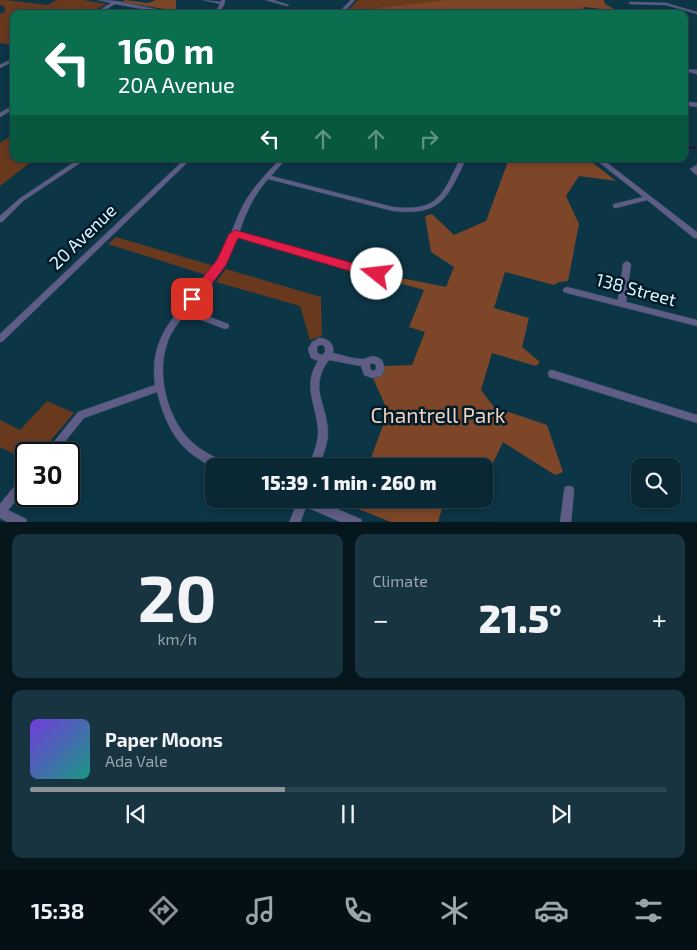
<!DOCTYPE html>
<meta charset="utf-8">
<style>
:root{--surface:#092834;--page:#173440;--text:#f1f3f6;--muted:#99a6ac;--line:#29444f;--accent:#8c9099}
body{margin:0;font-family:"Exo 2",sans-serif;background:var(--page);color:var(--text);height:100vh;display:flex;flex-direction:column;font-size:19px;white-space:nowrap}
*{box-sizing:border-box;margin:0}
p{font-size:16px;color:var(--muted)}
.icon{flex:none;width:28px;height:28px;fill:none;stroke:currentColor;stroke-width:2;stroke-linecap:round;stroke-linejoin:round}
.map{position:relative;height:522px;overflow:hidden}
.side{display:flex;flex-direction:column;gap:12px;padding:12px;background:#05161d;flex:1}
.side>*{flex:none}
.top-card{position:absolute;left:10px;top:10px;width:678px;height:152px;border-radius:10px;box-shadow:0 2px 8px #0003,0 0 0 1px var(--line);background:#0b6e4f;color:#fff;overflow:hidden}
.buttons{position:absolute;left:631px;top:458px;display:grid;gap:10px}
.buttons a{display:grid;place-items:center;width:50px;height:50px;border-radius:10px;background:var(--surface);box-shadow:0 2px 8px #0003,0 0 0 1px var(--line);font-size:25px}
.speed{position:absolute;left:15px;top:442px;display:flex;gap:10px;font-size:25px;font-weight:700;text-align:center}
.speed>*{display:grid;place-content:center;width:65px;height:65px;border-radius:50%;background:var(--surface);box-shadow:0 2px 8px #0003,0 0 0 1px var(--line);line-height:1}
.speed .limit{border:2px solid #111;border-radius:8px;background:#fff;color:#111}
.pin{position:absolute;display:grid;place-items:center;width:42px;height:42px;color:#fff;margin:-21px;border-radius:10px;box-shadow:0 2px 8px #0006}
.me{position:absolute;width:55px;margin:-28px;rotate:286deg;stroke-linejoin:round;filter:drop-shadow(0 0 4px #0008)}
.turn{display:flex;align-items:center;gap:18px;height:105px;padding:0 25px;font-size:22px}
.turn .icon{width:65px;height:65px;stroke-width:2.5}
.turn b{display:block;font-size:35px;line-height:42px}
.lanes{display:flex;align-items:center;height:48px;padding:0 25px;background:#0003;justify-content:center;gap:25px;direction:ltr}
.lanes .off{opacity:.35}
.big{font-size:38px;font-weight:800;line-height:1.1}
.side .tile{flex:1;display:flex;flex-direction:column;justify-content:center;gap:8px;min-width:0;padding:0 18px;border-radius:10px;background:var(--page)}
.side .dial{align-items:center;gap:0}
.dial b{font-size:65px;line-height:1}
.song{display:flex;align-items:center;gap:15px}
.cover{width:60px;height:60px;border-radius:8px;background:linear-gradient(135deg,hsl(260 70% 55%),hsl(170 70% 35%))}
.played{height:5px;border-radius:2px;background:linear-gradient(90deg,var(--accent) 40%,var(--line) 40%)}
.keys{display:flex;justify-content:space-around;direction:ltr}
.heat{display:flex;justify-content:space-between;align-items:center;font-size:28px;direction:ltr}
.side .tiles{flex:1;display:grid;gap:12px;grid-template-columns:1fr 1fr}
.tile:last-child{grid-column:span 2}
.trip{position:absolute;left:205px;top:458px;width:288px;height:50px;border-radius:10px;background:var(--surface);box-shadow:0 2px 8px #0003,0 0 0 1px var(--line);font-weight:800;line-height:50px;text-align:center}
.menu{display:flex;height:80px;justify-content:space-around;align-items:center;background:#041015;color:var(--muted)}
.menu .icon{width:35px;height:35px}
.menu .current{color:var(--accent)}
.menu b{font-size:22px;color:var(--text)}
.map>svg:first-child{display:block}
.green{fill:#69391e}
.forest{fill:#7d4629}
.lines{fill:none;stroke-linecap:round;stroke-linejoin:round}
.stream{stroke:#320120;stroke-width:1}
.minor-casing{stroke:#2e5463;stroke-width:1}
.minor{fill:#5f5c85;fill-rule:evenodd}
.route{fill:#e11d48;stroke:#92132f}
.labels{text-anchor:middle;stroke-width:5;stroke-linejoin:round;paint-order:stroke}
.street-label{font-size:18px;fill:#dff5ff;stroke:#001c28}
.near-park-label{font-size:21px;fill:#f3cfbe;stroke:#001c28}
</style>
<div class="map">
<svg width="697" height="523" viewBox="0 0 697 523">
<rect width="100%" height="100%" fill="#0c3545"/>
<g class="green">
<path d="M6 0 48 5 57 0H83L106 4 88 14H14V45L0 43V14L5 12 4 6 0 5V0Z"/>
<path d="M358 0H586L581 14H344Z"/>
<path d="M14 134V159H35L0 186V143Z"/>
<path d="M116 237 214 266 206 275 108 244Z"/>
<path d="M226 269 321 297 322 336 310 340 300 306 216 282Z"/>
<path d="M47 401 74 413 39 454H26V460L0 447V420L20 430Z"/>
</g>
<g class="forest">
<path d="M125 0 148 3 156 0H176V11L122 2Z"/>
<path d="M447 0H604L605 4 618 11 584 7 581 14H351L354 11Z"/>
<path d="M509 159H588L616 181 579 176 566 196 579 224 568 281 559 282 554 285 505 272 494 308 529 318 522 347 540 362 536 366 492 353 481 390 494 407 547 425 563 472 555 475 503 442 485 480 484 466H368L388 412 373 378 377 377 385 366 412 365 425 332 409 327 424 290 389 280 391 276 446 287 454 267 431 252 425 216 432 214 454 235 486 221Z"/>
<path d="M356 499H445L438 522H391L353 507Z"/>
</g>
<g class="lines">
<path class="stream" d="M684 147 697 148"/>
<defs>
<g id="minor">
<path d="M98 0 116 1 180 14H170L115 4 99 14H93L111 3Z"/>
<path d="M203 0 221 2V0H225L224 5 218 14H214L220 4Z"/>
<path d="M266 0H273L289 5 287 6Z"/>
<path d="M351 0H355L342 14H337Z"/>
<path d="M631 2 666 3 697 12V14L666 5 630 4 629 3Z"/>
<path d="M14 58V61L0 68V65Z"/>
<path d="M684 69 697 70V74L684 71Z"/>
<path d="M684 101 697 103V107L684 105Z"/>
<path d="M14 105V109L0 117V113Z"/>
<path d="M79 159H86L23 201 2 222H0V216L19 199Z"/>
<path d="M185 159H191L3 341 0 342V334Z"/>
<path d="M280 159H286L271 176 393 207C439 212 442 195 460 159H466C447 198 442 216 393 211L268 179C254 195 246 212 239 233L377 271 381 274 377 277 237 237C226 265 208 287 189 309L228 324 229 326 228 328 225 329 185 314C178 323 170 333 167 344 156 376 168 421 193 443 203 452 215 457 227 463L228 466C223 466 216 467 213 466 208 465 203 462 199 459 174 444 164 419 157 392L84 418 55 454H44L78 412 155 385C147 326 190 306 217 263 230 243 234 220 246 200 255 185 268 172 280 159Z"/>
<path d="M595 159H602L697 232V238H694L647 200 616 208H614L613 206 614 204 643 197Z"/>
<path d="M697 165V175L695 174 690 169Z"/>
<path d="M627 261 631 264 626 302 697 320V326L567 293 564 292 563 290 564 288 567 287 618 300 623 264Z"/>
<path d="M319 338C328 338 335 344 333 353 342 355 353 359 363 359 371 358 372 353 382 360L385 368 381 376 372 378 364 375 361 366 329 360C308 388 327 403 328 432 328 444 323 455 319 466H309C313 454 319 442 318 429 316 403 302 386 318 361L311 358 308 349 312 342ZM320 345H323L325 348V352L322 355 319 354 317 352V347ZM372 363 376 365V369L374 371 370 369V365Z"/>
<path d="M552 370 697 415V423L549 377 548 374 549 371Z"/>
<path d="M26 476V489L8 510 26 519 27 523H9L0 518V504L22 477Z"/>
<path d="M569 486 573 487 574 491 571 523H560L564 491 565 487Z"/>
<path d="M296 499H313L361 519 362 523H343L306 507 300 523H289L297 503Z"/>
</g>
</defs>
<use href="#minor" class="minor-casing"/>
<use href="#minor" class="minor"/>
</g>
<path class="route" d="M235 230 381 271 383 274 377 279 238 238 226 265 197 303H188L186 299 188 296 217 260 229 234Z"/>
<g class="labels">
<g class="street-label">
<text transform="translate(83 237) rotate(-44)" y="6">20 Avenue</text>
<text transform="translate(636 290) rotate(15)" y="6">138 Street</text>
</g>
<g class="near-park-label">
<text x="438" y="423">Chantrell Park</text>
</g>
</g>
</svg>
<div class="buttons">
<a><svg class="icon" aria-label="search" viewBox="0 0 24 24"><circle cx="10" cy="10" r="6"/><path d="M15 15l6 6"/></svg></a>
</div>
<div class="speed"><div class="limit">30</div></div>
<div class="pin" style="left:192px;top:299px;background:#d93025"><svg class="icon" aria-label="arrive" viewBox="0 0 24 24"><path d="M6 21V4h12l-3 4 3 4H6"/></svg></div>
<svg class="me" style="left:377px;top:274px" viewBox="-20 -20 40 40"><circle r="19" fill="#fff"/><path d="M0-13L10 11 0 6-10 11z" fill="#e11d48"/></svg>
<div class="trip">15:39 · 1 min · 260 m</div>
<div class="top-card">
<div class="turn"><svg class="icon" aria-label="left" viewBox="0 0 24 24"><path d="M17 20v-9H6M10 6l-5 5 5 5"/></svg><div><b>160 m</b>20A Avenue</div></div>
<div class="lanes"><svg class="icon" aria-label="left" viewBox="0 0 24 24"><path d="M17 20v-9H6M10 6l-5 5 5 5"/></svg><svg class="icon off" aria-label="ahead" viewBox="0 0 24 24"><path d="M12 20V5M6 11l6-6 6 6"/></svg><svg class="icon off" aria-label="ahead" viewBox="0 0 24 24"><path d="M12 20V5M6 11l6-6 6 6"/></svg><svg class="icon off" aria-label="right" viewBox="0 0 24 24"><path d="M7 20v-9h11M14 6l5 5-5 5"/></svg></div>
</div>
</div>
<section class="side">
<div class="tiles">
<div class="tile dial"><b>20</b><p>km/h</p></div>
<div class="tile"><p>Climate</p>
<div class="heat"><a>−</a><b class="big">21.5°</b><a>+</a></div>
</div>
<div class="tile">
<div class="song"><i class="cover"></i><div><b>Paper Moons</b><p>Ada Vale</p></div></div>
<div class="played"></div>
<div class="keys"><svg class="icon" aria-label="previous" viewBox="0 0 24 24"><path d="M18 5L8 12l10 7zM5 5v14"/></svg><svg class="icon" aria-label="pause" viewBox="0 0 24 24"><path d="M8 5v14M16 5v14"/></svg><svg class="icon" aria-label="next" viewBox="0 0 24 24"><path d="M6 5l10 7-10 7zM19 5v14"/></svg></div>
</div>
</div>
</section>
<nav class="menu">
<b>15:38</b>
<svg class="icon current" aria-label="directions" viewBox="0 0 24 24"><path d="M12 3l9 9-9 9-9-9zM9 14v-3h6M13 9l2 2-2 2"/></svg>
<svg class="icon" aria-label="music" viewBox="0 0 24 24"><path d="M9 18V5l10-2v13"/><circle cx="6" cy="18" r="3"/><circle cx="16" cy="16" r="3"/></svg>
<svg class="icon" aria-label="phone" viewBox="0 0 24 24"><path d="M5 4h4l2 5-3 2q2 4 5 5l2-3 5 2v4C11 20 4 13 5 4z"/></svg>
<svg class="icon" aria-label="climate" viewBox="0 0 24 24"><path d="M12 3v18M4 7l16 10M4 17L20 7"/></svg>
<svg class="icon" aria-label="car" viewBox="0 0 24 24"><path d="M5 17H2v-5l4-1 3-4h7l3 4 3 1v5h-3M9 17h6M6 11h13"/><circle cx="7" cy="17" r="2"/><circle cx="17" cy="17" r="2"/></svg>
<svg class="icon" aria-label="filters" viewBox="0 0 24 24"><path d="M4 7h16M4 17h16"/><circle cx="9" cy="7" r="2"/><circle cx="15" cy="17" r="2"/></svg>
</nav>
